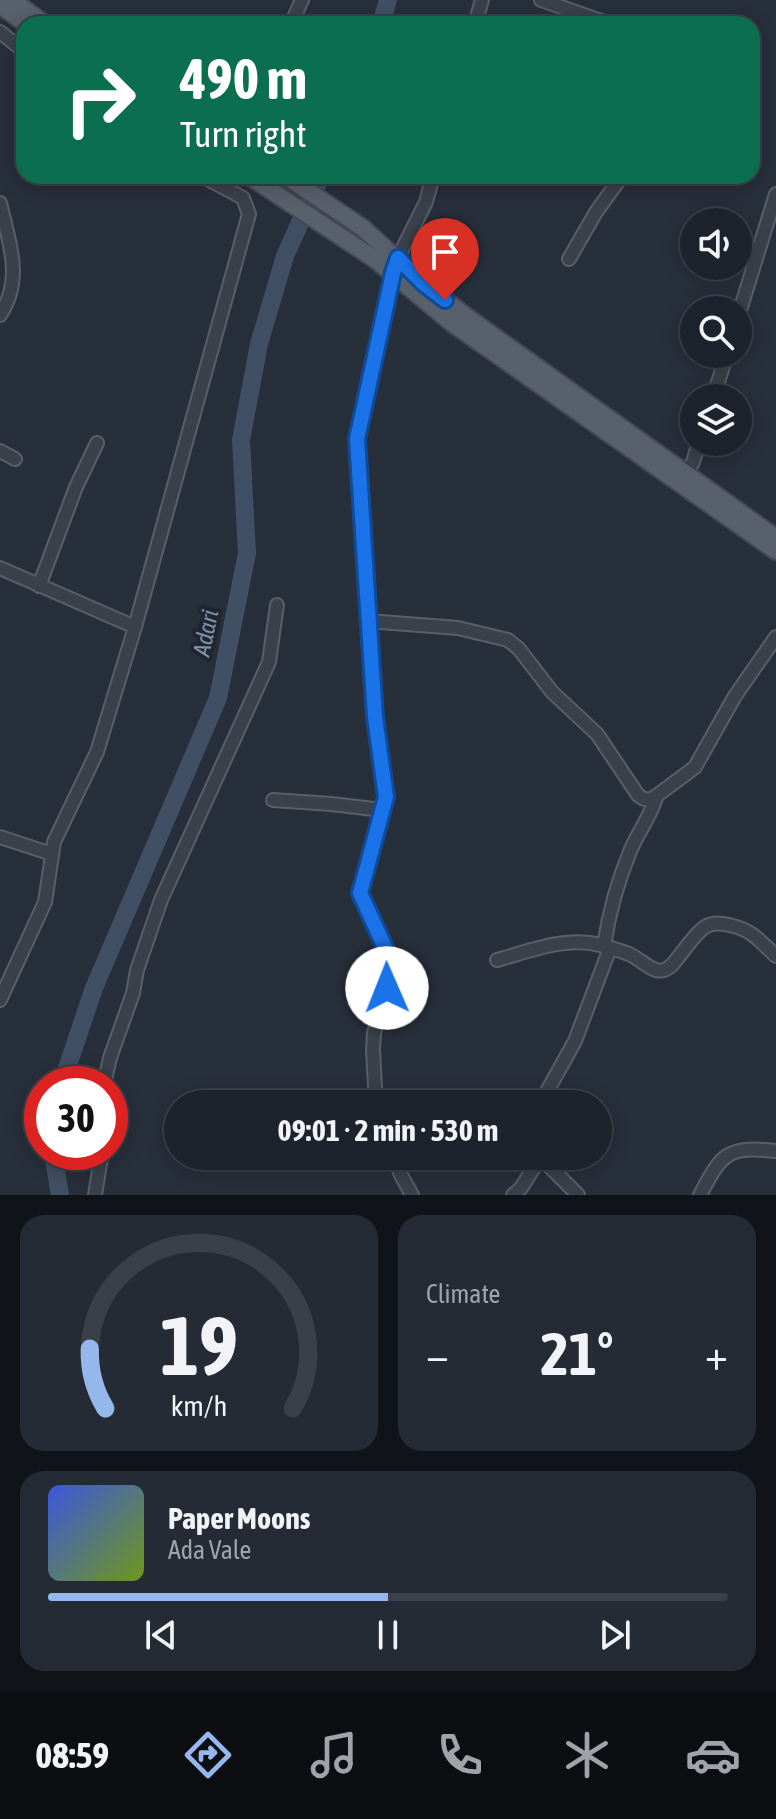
<!DOCTYPE html>
<meta charset="utf-8">
<style>
:root{--surface:#1d232c;--page:#252b34;--text:#f1f3f6;--muted:#a0a4a9;--line:#3b4048;--accent:#95b7ec}
body{margin:0;font-family:"Asap Condensed",sans-serif;background:var(--page);color:var(--text);height:100vh;display:flex;flex-direction:column;font-size:30px;white-space:nowrap}
*{box-sizing:border-box;margin:0}
p{font-size:26px;color:var(--muted)}
.icon{flex:none;width:44px;height:44px;fill:none;stroke:currentColor;stroke-width:2;stroke-linecap:round;stroke-linejoin:round}
.map{position:relative;height:1195px;overflow:hidden}
.sheet{display:flex;flex-direction:column;gap:20px;padding:20px;background:#101318;flex:1}
.sheet>*{flex:none}
.hud{position:absolute;left:16px;top:16px;width:744px;height:168px;border-radius:24px;box-shadow:0 4px 20px #0003,0 0 0 2px var(--line);background:#0b6e4f;color:#fff;overflow:hidden}
.fabs{position:absolute;left:680px;top:208px;display:grid;gap:16px}
.fabs a{display:grid;place-items:center;width:72px;height:72px;border-radius:50%;background:var(--surface);box-shadow:0 4px 20px #0003,0 0 0 2px var(--line);font-size:40px}
.speed{position:absolute;left:24px;top:1066px;display:flex;gap:16px;font-size:40px;font-weight:700;text-align:center}
.speed>*{display:grid;place-content:center;width:104px;height:104px;border-radius:50%;background:var(--surface);box-shadow:0 4px 20px #0003,0 0 0 2px var(--line);line-height:1}
.speed .limit{border:12px solid #d22;background:#fff;color:#111}
.pin{position:absolute;display:grid;place-items:center;width:68px;height:68px;color:#fff;margin:-82px -34px;border-radius:50% 50% 50% 0;rotate:-45deg;box-shadow:0 0 8px #0007}
.pin .icon{rotate:45deg}
.me{position:absolute;width:88px;margin:-44px;rotate:359deg;stroke-linejoin:round;filter:drop-shadow(0 0 6px #0008)}
.turn{display:flex;align-items:center;gap:28px;height:168px;padding:0 32px;font-size:36px}
.turn .icon{width:104px;height:104px;stroke-width:2.5}
.turn b{display:block;font-size:56px;line-height:68px}
.big{font-size:60px;font-weight:700;line-height:1.1}
.sheet .card{flex:1;display:flex;flex-direction:column;justify-content:center;gap:12px;min-width:0;padding:0 28px;border-radius:24px;background:var(--page)}
.sheet .dial{align-items:center;gap:0}
.dial svg{height:208px;overflow:visible;fill:none;stroke:var(--line);stroke-width:7;stroke-linecap:round;text-anchor:middle}
.dial text{fill:var(--text);stroke:none}
.song{display:flex;align-items:center;gap:24px}
.cover{width:96px;height:96px;border-radius:12px;background:linear-gradient(135deg,hsl(230 70% 55%),hsl(80 70% 35%))}
.played{height:8px;border-radius:4px;background:linear-gradient(90deg,var(--accent) 50%,var(--line) 50%)}
.keys{display:flex;justify-content:space-around;direction:ltr}
.heat{display:flex;justify-content:space-between;align-items:center;font-size:44px;direction:ltr}
.sheet .tiles{flex:1;display:grid;gap:20px;grid-template-columns:1fr 1fr}
.card:last-child{grid-column:span 2}
.trip{position:absolute;left:164px;top:1090px;width:448px;height:80px;border-radius:40px;background:var(--surface);box-shadow:0 4px 20px #0003,0 0 0 2px var(--line);font-weight:700;line-height:80px;text-align:center}
.tab-bar{display:flex;height:128px;justify-content:space-around;align-items:center;background:#0c0e12;color:var(--muted)}
.tab-bar .icon{width:56px;height:56px}
.tab-bar .selected{color:var(--accent)}
.tab-bar b{font-size:36px;color:var(--text)}
.map>svg:first-child{display:block}
.lines{fill:none;stroke-linecap:round;stroke-linejoin:round}
.river{stroke:#404f64;stroke-width:18}
.minor-casing{stroke:#585f69;stroke-width:16}
.major-casing{stroke:#434a54;stroke-width:20}
.minor{stroke:#3a414b;stroke-width:12}
.major{stroke:#58606b;stroke-width:16}
.route-casing{stroke:#114b97;stroke-width:20}
.route{stroke:#1a73e8;stroke-width:14}
.labels{text-anchor:middle;stroke-width:8;stroke-linejoin:round;paint-order:stroke}
.water-label{font-size:24px;font-style:italic;fill:#8193aa;stroke:#1f2630}
</style>
<div class="map">
<svg width="776" height="1195" viewBox="0 0 776 1195">
<rect width="100%" height="100%" fill="#272f3b"/>
<g class="lines">
<g class="river">
<path d="M381 24 388 0"/>
<path d="M64 1084 66 1071 94 988 218 698 247 553 241 440 259 344 285 256 321 176"/>
<path d="M55 1152 54 1160 60 1195"/>
</g>
<defs>
<g id="minor">
<path d="M541 0 610 24"/>
<path d="M291 24 302 0"/>
<path d="M475 24 482 0"/>
<path d="M0 32 24 51"/>
<path d="M0 203C9 242 24 279 0 315"/>
<path d="M569 259 596 212 622 176"/>
<path d="M738 317 776 194"/>
<path d="M713 398 727 354"/>
<path d="M0 451 15 459"/>
<path d="M686 474 693 462 699 442"/>
<path d="M0 568 135 627"/>
<path d="M39 586 76 487 97 443"/>
<path d="M368 621 458 628 508 640 519 649 552 692 597 734 638 795C644 799 644 800 651 799 654 798 690 771 695 767L735 696 776 637"/>
<path d="M273 800 331 804 382 810"/>
<path d="M0 837 52 854"/>
<path d="M604 946C609 912 618 880 631 849 639 831 650 817 656 798"/>
<path d="M497 960C530 951 566 936 600 945 610 947 620 951 629 954 645 961 656 980 672 965 681 955 694 934 705 927 717 919 742 927 753 935 761 941 768 949 776 956"/>
<path d="M0 1000 45 902 54 842 97 752 135 627 249 214 243 198 202 176"/>
<path d="M104 1084 110 1058 133 993 137 970 161 900 269 662 277 605"/>
<path d="M376 1104 373 1050 374 1033 393 965 360 893 386 797 375 717 357 439 393 273 398 258 426 202 433 176"/>
<path d="M540 1104 575 1041 610 948"/>
<path d="M394 1156 401 1175 412 1195"/>
<path d="M539 1156 578 1195"/>
<path d="M95 1195 102 1152"/>
<path d="M513 1195 521 1188 540 1158"/>
<path d="M700 1195C722 1153 727 1146 776 1151"/>
</g>
<g id="major">
<path d="M12 0 45 24"/>
<path d="M0 5 22 21"/>
<path d="M249 176 376 260 452 323 776 551"/>
<path d="M286 176 363 228 424 284 467 317 776 538"/>
</g>
</defs>
<use href="#minor" class="minor-casing"/>
<use href="#major" class="major-casing"/>
<use href="#minor" class="minor"/>
<use href="#major" class="major"/>
</g>
<g class="lines">
<defs>
<path id="route" d="M387 988 393 965 360 893 386 797 375 717 357 439 393 273 398 258 424 284 445 300"/>
</defs>
<use href="#route" class="route-casing"/>
<use href="#route" class="route"/>
</g>
<g class="labels">
<g class="water-label">
<text transform="translate(206 633) rotate(-78)" y="8">Adari</text>
</g>
</g>
</svg>
<div class="fabs">
<a><svg class="icon" aria-label="sound" viewBox="0 0 24 24"><path d="M4 9h4l5-4v14l-5-4H4zM17 9q2 3 0 6"/></svg></a>
<a><svg class="icon" aria-label="search" viewBox="0 0 24 24"><circle cx="10" cy="10" r="6"/><path d="M15 15l6 6"/></svg></a>
<a><svg class="icon" aria-label="layers" viewBox="0 0 24 24"><path d="M12 4l9 5-9 5-9-5zM3 14l9 5 9-5"/></svg></a>
</div>
<div class="speed"><div class="limit">30</div></div>
<div class="pin" style="left:445px;top:300px;background:#d93025"><svg class="icon" aria-label="arrive" viewBox="0 0 24 24"><path d="M6 21V4h12l-3 4 3 4H6"/></svg></div>
<svg class="me" style="left:387px;top:988px" viewBox="-20 -20 40 40"><circle r="19" fill="#fff"/><path d="M0-13L10 11 0 6-10 11z" fill="#1a73e8"/></svg>
<div class="trip">09:01 · 2 min · 530 m</div>
<div class="hud">
<div class="turn"><svg class="icon" aria-label="right" viewBox="0 0 24 24"><path d="M7 20v-9h11M14 6l5 5-5 5"/></svg><div><b>490 m</b>Turn right</div></div>
</div>
</div>
<section class="sheet">
<div class="tiles">
<div class="card dial"><svg viewBox="0 0 100 80">
<path d="M14 69A42 42 0 1 1 86 69"/>
<path d="M14 69A42 42 0 0 1 8 46" stroke="#95b7ec"/>
<text x="50" y="56" font-size="32" font-weight="700">19</text>
<text x="50" y="72" font-size="11">km/h</text>
</svg></div>
<div class="card"><p>Climate</p>
<div class="heat"><a>−</a><b class="big">21°</b><a>+</a></div>
</div>
<div class="card">
<div class="song"><i class="cover"></i><div><b>Paper Moons</b><p>Ada Vale</p></div></div>
<div class="played"></div>
<div class="keys"><svg class="icon" aria-label="previous" viewBox="0 0 24 24"><path d="M18 5L8 12l10 7zM5 5v14"/></svg><svg class="icon" aria-label="pause" viewBox="0 0 24 24"><path d="M8 5v14M16 5v14"/></svg><svg class="icon" aria-label="next" viewBox="0 0 24 24"><path d="M6 5l10 7-10 7zM19 5v14"/></svg></div>
</div>
</div>
</section>
<nav class="tab-bar">
<b>08:59</b>
<svg class="icon selected" aria-label="directions" viewBox="0 0 24 24"><path d="M12 3l9 9-9 9-9-9zM9 14v-3h6M13 9l2 2-2 2"/></svg>
<svg class="icon" aria-label="music" viewBox="0 0 24 24"><path d="M9 18V5l10-2v13"/><circle cx="6" cy="18" r="3"/><circle cx="16" cy="16" r="3"/></svg>
<svg class="icon" aria-label="phone" viewBox="0 0 24 24"><path d="M5 4h4l2 5-3 2q2 4 5 5l2-3 5 2v4C11 20 4 13 5 4z"/></svg>
<svg class="icon" aria-label="climate" viewBox="0 0 24 24"><path d="M12 3v18M4 7l16 10M4 17L20 7"/></svg>
<svg class="icon" aria-label="car" viewBox="0 0 24 24"><path d="M5 17H2v-5l4-1 3-4h7l3 4 3 1v5h-3M9 17h6M6 11h13"/><circle cx="7" cy="17" r="2"/><circle cx="17" cy="17" r="2"/></svg>
</nav>
